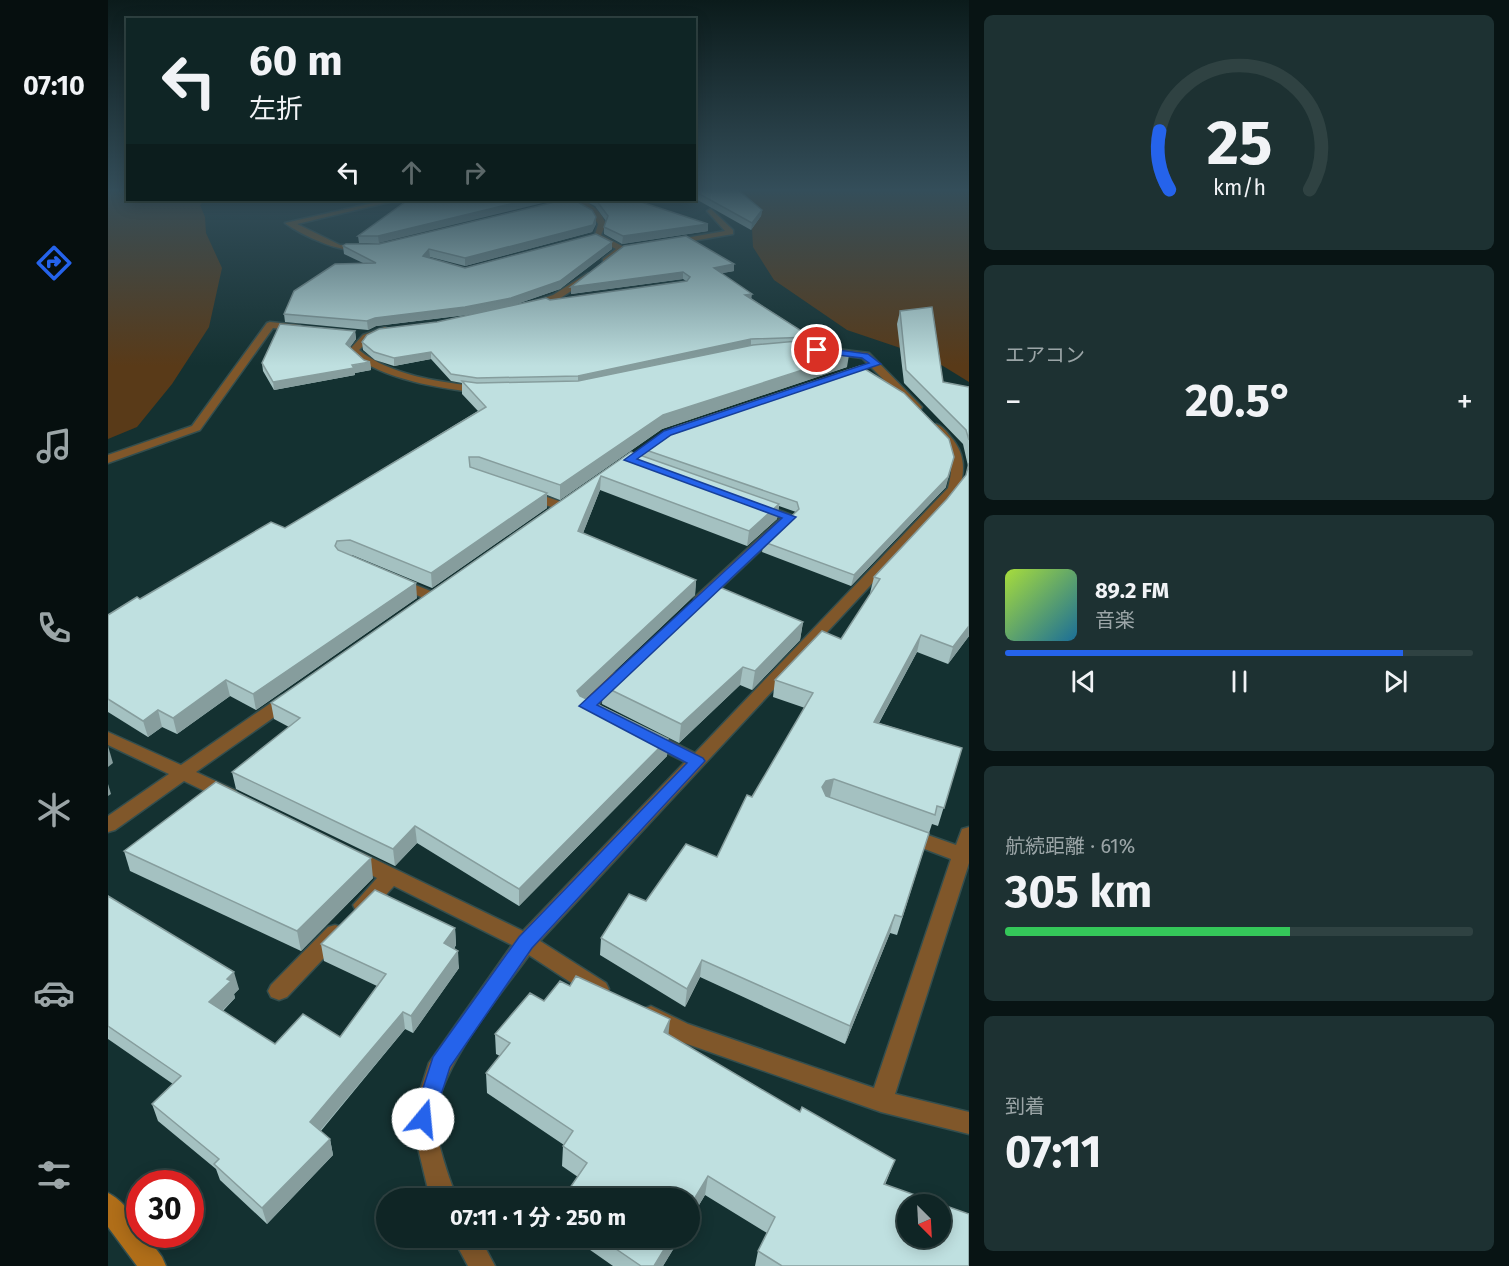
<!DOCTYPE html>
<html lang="ja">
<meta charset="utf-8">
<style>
:root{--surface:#0f2525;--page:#1d3132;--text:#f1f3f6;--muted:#9ba5a7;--line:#2f4242;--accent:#2563eb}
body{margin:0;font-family:"Fira Sans","Noto Sans JP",sans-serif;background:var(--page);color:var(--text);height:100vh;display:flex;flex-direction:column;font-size:22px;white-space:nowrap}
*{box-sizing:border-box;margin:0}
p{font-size:20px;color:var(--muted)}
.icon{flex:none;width:33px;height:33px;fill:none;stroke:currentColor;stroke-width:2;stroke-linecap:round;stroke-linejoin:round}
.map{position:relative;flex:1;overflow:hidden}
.details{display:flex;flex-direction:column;gap:15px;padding:15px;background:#081414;width:540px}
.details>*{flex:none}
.banner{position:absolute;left:18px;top:18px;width:570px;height:183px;border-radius:0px;box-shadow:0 3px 15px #0003,0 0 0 2px var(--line);background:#0f2525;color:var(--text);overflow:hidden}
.needle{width:39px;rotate:156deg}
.tools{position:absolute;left:789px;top:1194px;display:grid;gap:12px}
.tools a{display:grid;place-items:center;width:54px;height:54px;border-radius:50%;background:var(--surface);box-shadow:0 3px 15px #0003,0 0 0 2px var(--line);font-size:30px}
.speed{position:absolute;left:18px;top:1170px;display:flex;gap:12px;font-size:30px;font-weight:700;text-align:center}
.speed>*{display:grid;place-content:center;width:78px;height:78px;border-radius:50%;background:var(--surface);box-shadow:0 3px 15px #0003,0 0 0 2px var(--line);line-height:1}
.speed .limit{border:9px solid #d22;background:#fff;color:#111}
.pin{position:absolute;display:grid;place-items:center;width:51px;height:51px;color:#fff;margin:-26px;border:3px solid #fff;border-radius:50%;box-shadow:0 2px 6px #0007}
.me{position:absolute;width:66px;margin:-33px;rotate:17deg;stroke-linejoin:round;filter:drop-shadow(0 0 4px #0008)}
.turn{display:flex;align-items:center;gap:21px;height:126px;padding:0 24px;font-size:27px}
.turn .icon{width:78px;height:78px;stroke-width:2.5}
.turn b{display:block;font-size:42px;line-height:51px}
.lanes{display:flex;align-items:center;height:57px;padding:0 24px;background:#0003;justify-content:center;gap:30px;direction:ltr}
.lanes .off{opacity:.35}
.big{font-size:45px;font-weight:700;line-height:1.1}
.details .card{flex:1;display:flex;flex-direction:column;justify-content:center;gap:9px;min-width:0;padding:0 21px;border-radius:9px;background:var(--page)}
.details .dial{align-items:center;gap:0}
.dial svg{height:156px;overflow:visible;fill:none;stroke:var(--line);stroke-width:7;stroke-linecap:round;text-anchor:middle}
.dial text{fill:var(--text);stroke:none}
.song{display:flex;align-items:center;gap:18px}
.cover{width:72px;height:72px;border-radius:9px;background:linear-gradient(135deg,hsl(80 70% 55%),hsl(200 70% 35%))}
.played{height:6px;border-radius:3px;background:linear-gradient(90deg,var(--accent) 85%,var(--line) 85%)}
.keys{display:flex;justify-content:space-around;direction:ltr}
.heat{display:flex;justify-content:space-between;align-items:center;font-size:33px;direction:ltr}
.charge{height:9px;border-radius:4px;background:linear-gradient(90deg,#34c759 61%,var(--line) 0)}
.trip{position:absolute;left:268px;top:1188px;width:324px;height:60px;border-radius:30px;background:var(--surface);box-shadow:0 3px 15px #0003,0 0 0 2px var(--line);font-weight:700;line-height:60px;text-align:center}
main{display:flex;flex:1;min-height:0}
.menu{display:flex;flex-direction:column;width:108px;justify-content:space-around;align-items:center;background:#060f0f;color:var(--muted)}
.menu .icon{width:42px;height:42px}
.menu .current{color:var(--accent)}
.menu b{font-size:27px;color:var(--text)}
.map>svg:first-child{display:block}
.green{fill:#593a18}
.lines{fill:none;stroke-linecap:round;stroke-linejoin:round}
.street-casing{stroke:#334e4e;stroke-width:3}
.secondary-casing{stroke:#334e4e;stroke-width:3}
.street{fill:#80572a;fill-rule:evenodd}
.secondary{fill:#b06e19;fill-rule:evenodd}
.wall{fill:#a4c1c1}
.shaded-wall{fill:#869d9d}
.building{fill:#bfe0e0;stroke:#869d9d;stroke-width:1.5;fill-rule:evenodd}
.route{fill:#2563eb;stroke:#184099;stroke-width:1.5}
</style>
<main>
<nav class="menu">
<b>07:10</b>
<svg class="icon current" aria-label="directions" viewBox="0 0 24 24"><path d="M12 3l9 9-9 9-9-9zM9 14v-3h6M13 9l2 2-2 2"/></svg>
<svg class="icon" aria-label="music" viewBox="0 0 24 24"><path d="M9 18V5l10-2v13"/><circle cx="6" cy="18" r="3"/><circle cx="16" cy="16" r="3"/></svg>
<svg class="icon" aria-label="phone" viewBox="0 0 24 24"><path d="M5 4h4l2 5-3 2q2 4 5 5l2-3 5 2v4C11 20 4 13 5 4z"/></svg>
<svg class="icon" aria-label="climate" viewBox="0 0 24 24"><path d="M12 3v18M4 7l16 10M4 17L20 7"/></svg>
<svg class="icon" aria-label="car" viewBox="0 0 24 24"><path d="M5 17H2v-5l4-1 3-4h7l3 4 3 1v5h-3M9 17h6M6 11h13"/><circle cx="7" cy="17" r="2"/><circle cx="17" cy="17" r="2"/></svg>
<svg class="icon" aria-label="filters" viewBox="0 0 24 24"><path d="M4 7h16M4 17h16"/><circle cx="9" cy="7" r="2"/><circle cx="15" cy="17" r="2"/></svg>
</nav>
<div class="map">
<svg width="861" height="1266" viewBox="0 0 861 1266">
<rect width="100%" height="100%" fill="#143131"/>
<g class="green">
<path d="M0 189H19L20 200H97L92 205 97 217 98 233 114 268 101 327 64 384 29 427 0 439Z"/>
<path d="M631 189H861V382L822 358 739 330 666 280 645 247 643 211Z"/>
</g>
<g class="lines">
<defs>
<g id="street">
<path d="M278 200H290L189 224 232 245H257L258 247C240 258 193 235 177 223Z"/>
<path d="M462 200C479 198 492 209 498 224L493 235 516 247V251L501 263H495V259L508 249 486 238 490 224 481 210Z"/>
<path d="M603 209 625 230V234L561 245V241L617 231 599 211Z"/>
<path d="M480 273 484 276 483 278 451 299 421 308 416 305 445 295Z"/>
<path d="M162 322 191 325 196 328 191 331 165 328 92 430 0 463V455L84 426 159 323Z"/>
<path d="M277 327 282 330 280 332 262 339 251 350C283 376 333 382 373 387L378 390 373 393C331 388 276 380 242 353V349L255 335Z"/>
<path d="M720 348 761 353 814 407 813 409H805L754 358 716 353 715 351Z"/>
<path d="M828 424C834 426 838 431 842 436 857 453 857 468 852 489L432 941 498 983 501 989 498 995 490 998 482 995 421 955C390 998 332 1066 327 1118 326 1134 342 1182 349 1198H322L303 1119 321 1063 404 945 286 886C275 897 264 916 248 911L245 905 269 878 240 863 238 858 240 853 247 851 254 853 415 931 577 762 537 742 535 738 537 734H549L587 753 840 488C848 456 841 451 822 427Z"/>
<path d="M421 491 460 504 461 507 455 511 417 498V492Z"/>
<path d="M651 502 688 517 598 602H588L586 599 588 596 673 518 646 509 645 506Z"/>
<path d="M290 578 330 594 332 597 330 600H320L285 585 283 582Z"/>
<path d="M510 672 518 677 490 705 497 711 495 715C486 717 476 714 471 706L473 702 504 673Z"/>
<path d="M179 695 185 696 187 700 185 704 88 772 127 790 130 795 127 800 121 801 115 800 76 781 7 830 0 832V816L61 774 0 745V732L73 765 173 696Z"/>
<path d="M861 827V863L787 1094 861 1112V1134L773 1112 565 1039 535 1023 532 1016 535 1009 543 1006 580 1024 766 1088 843 859 793 840 791 835 793 830 800 828 848 845 854 829Z"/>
<path d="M227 925 234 927 237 933 234 939 179 997 171 1000 163 997 160 991 163 985 220 927Z"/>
<path d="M345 1238H372L387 1266H360Z"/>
</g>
<path id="secondary" d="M0 1193C13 1199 32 1220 32 1234H37L54 1257 58 1266H29L0 1227Z"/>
</defs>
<use href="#street" class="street-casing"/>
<use href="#secondary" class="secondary-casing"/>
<use href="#street" class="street"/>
<use href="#secondary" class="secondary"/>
</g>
<g class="wall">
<path d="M586 189 654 210 653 216 643 230 586 198Z"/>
<path d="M300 200 271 243H251L250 236Z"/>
<path d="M470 200H527L600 231 514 244 496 234V227L498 221 487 206 475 200Z"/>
<path d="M488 224 484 232 357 266 322 257 321 258 357 268 504 242V249L452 289 406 305 578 281 575 279 463 294V287L626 264V271L614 273 644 299 703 337V342L739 367 554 429 452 500 439 495V508L324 588 244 555H242L309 598 148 710 122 696 69 734 54 727 40 737 0 712V615L177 528 370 411 354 394V383L343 381 323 359 286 366 267 360 255 350 254 342 329 322 390 309 358 315 268 326 260 330 177 322 176 314 255 263 236 254 235 246Z"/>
<path d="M792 311 835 382 861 387V636L840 664 809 652 771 723 854 748 830 826 824 824 821 833 722 797 821 833 789 935 782 933 737 1044 592 977 577 1007 492 955 493 938 538 901 609 857 697 708 665 697 667 680 733 639 763 593H762L766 577 839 499 858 475 860 466 855 444 796 383 789 324Z"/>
<path d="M247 331 248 339 242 347 256 360 262 362 263 370 247 373V375L166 390 155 371 154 363Z"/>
<path d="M535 449 838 487 743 586 654 552 656 542 688 512 671 506 669 519 639 546 492 490 475 533 588 580 587 595 478 698 560 739 559 756 411 906 309 843 287 866 128 789 124 772 181 727 166 719 163 703 523 452 535 457Z"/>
<path d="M695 622 692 640 644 690 632 685 571 743 494 704 495 686Z"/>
<path d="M16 851 265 878 193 951 22 871Z"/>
<path d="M0 896 131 989 126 994 127 998 115 1011 167 1044 232 1037 269 986 216 961 213 944 347 928 348 945 346 949 351 968 305 1033 297 1029 213 1131 222 1139 225 1155 159 1224 112 1180 108 1169 50 1121 44 1104 65 1084 0 1039Z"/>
<path d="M462 986 561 1035 692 1112 787 1160 777 1185 861 1266H647L650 1251 659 1233 597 1195 582 1220V1198L470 1177 454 1166 455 1146 456 1145 379 1093 378 1073 392 1056 388 1054 387 1034 436 1001Z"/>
<path d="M465 1238H572L555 1266H505Z"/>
</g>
<g class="shaded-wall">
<path d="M419 200H447L271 243 270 236Z"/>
<path d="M654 210 653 216 643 230 644 223Z"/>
<path d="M488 217V224L484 232 357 266V258Z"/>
<path d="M600 224V231L514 244 515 236Z"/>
<path d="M504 242V249L452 289 403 306 358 315 268 326 260 330 259 321 267 318Z"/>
<path d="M321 249 322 257 315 263V256Z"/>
<path d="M626 264V271L605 275 606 268Z"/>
<path d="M575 272V279L463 294V287Z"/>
<path d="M644 294 643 301 637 295Z"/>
<path d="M247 331 248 339 239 351 238 344Z"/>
<path d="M643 339V347L470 384V376Z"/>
<path d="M323 352V359L286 366V358Z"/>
<path d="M741 355 739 367 554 429 452 500V485L555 415Z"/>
<path d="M262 362 263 370 247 373V375L166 390 165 382Z"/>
<path d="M846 457 838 487 743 586 746 575Z"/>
<path d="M493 476 492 490 470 546V531Z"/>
<path d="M439 493V508L324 588 323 573Z"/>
<path d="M671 504 669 519 639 546 641 531Z"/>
<path d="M588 580 587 595 469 707V691Z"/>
<path d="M308 583 309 598 148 710 145 694Z"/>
<path d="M695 622 692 640 644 690 647 671Z"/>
<path d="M861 626V636L840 664 845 647Z"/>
<path d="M813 635 809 652 762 739 766 722Z"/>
<path d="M635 667 632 685 571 743 573 724Z"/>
<path d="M118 680 122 696 69 734 65 718Z"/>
<path d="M50 710 54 727 40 737 35 721Z"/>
<path d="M560 739 559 756 411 906V889Z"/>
<path d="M0 746 5 763 0 767Z"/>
<path d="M726 779 722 797 714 799V787L718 781Z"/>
<path d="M0 784 3 794 0 796Z"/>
<path d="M307 826 309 843 287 866 285 849Z"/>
<path d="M263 858 265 878 193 951 189 931Z"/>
<path d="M787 915 782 933 737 1044 742 1026Z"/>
<path d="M347 928 348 945 337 960 336 943Z"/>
<path d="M350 951 351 968 305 1033 303 1016Z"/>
<path d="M594 960 592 977 577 1007 579 989Z"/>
<path d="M126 972 131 989 126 994 127 998 106 1019 101 1002 119 979Z"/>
<path d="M295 1012 297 1029 206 1138 202 1122Z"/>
<path d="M562 1019 560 1039 556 1032Z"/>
<path d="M222 1139 225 1155 159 1224 154 1208Z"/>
<path d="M600 1176 597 1195 582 1220V1206Z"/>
<path d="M563 1238H572L555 1266H546Z"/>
</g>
<g class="building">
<path d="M586 189H629L654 210 644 223 586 191Z"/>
<path d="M300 200H419L270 236H250Z"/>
<path d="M455 200H466L484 210 488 217 485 225 357 258 321 249 315 256 357 268 488 234 504 242 452 281 403 298 357 307 267 318 259 321 176 314 186 291 227 264 268 263 235 246 238 244H271Z"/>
<path d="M488 200H527L600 224 515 236 496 227 500 216Z"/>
<path d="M578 236 626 264 606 268 644 294 637 295 703 337 643 339 470 376 369 378 343 374 323 352 286 358 266 352 254 342 259 335 271 329 329 322 438 298 442 300 579 281 582 277 575 272 463 287 516 246Z"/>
<path d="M824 307 835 382 861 387V440L858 430 798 370 792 311Z"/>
<path d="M172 324 247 331 238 344 256 360 262 362 244 365 246 368 165 382 154 363Z"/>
<path d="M690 341 724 345 741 355 555 415 452 485 371 457H361L362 467 439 493 323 573 242 540 229 541 227 546 230 550 308 583 145 694 118 680 65 718 50 710 35 721 0 699V615L29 597 32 599 163 522 177 528 378 407 354 381 369 383 470 381 645 345Z"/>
<path d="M752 366 796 393 841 439 846 457 840 477 746 575 656 542 691 509 689 502 535 449 565 428Z"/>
<path d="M523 452 671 504 641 531 493 476 470 531 588 580 469 691 472 696 560 739 411 889 307 826 285 849 124 772 192 718 163 703Z"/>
<path d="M861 463V626L845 647 813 635 766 722 854 748 836 808 829 806 827 815 726 779 718 781 714 787 718 796 821 833 794 917 787 915 742 1026 594 960 579 989 493 938 521 894 538 901 578 844 609 857 639 795 644 797 705 693 667 680 714 631 733 639 772 579 766 577 839 499 858 475Z"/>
<path d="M604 584 695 622 647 671 635 667 573 724 495 686Z"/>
<path d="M108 782 263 858 189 931 16 851Z"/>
<path d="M267 890 347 928 336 943 350 951 303 1016 295 1012 202 1122 222 1139 154 1208 106 1164 111 1159 44 1104 73 1076 0 1026V896L126 972 119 979 123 981 101 1002 167 1044 195 1014 232 1037 278 974 213 944Z"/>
<path d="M468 976 562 1019 556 1032 692 1112 694 1107 787 1160 776 1184 861 1214V1266H674L650 1251 667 1217 600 1176 582 1206V1198H455L479 1163 455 1146 465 1131 378 1073 402 1043 387 1034 422 993 436 1001 452 981 462 986ZM800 1204H832V1238H800Z"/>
<path d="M492 1238H563L546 1266H533Z"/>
</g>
<linearGradient id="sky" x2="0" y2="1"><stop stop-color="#0b1b1b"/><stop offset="0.52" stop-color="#344e5a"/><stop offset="1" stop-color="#344e5a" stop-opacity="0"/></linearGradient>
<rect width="861" height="366" fill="url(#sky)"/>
<path class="route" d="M709 347 760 354 773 364 563 435 529 459 688 517 489 705 595 758 597 761 424 948 342 1067 323 1126 315 1129 308 1126 305 1119 325 1057 411 937 579 763 471 706 674 518 516 460 556 431 761 363 754 358 706 352 704 350Z"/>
</svg>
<div class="tools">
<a><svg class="needle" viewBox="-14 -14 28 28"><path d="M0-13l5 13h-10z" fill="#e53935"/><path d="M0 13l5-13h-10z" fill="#9ba5a7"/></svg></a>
</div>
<div class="speed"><div class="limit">30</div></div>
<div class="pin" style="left:709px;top:350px;background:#d93025"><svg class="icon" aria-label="arrive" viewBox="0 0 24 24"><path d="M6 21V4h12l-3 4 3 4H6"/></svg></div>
<svg class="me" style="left:315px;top:1119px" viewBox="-20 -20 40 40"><circle r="19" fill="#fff"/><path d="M0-13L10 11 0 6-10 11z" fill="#2563eb"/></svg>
<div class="trip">07:11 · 1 分 · 250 m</div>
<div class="banner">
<div class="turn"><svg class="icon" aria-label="left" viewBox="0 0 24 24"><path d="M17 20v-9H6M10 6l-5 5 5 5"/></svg><div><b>60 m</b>左折</div></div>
<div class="lanes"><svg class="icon" aria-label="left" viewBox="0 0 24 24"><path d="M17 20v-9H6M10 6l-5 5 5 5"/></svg><svg class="icon off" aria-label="ahead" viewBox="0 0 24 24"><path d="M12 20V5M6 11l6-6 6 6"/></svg><svg class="icon off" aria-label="right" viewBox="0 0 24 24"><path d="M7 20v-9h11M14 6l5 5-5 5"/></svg></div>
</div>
</div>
<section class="details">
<div class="card dial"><svg viewBox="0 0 100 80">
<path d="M14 69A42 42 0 1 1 86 69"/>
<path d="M14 69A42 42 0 0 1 9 39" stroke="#2563eb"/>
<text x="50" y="56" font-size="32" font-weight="700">25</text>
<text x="50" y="72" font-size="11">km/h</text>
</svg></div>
<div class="card"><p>エアコン</p>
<div class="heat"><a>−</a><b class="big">20.5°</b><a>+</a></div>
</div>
<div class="card">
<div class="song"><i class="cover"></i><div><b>89.2 FM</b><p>音楽</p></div></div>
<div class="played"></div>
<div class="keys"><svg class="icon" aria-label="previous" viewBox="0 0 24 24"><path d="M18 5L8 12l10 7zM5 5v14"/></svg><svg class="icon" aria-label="pause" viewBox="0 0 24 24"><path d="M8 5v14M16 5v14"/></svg><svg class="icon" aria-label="next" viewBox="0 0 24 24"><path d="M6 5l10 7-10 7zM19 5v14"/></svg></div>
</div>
<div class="card"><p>航続距離 · 61%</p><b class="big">305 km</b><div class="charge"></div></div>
<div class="card"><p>到着</p><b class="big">07:11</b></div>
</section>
</main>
